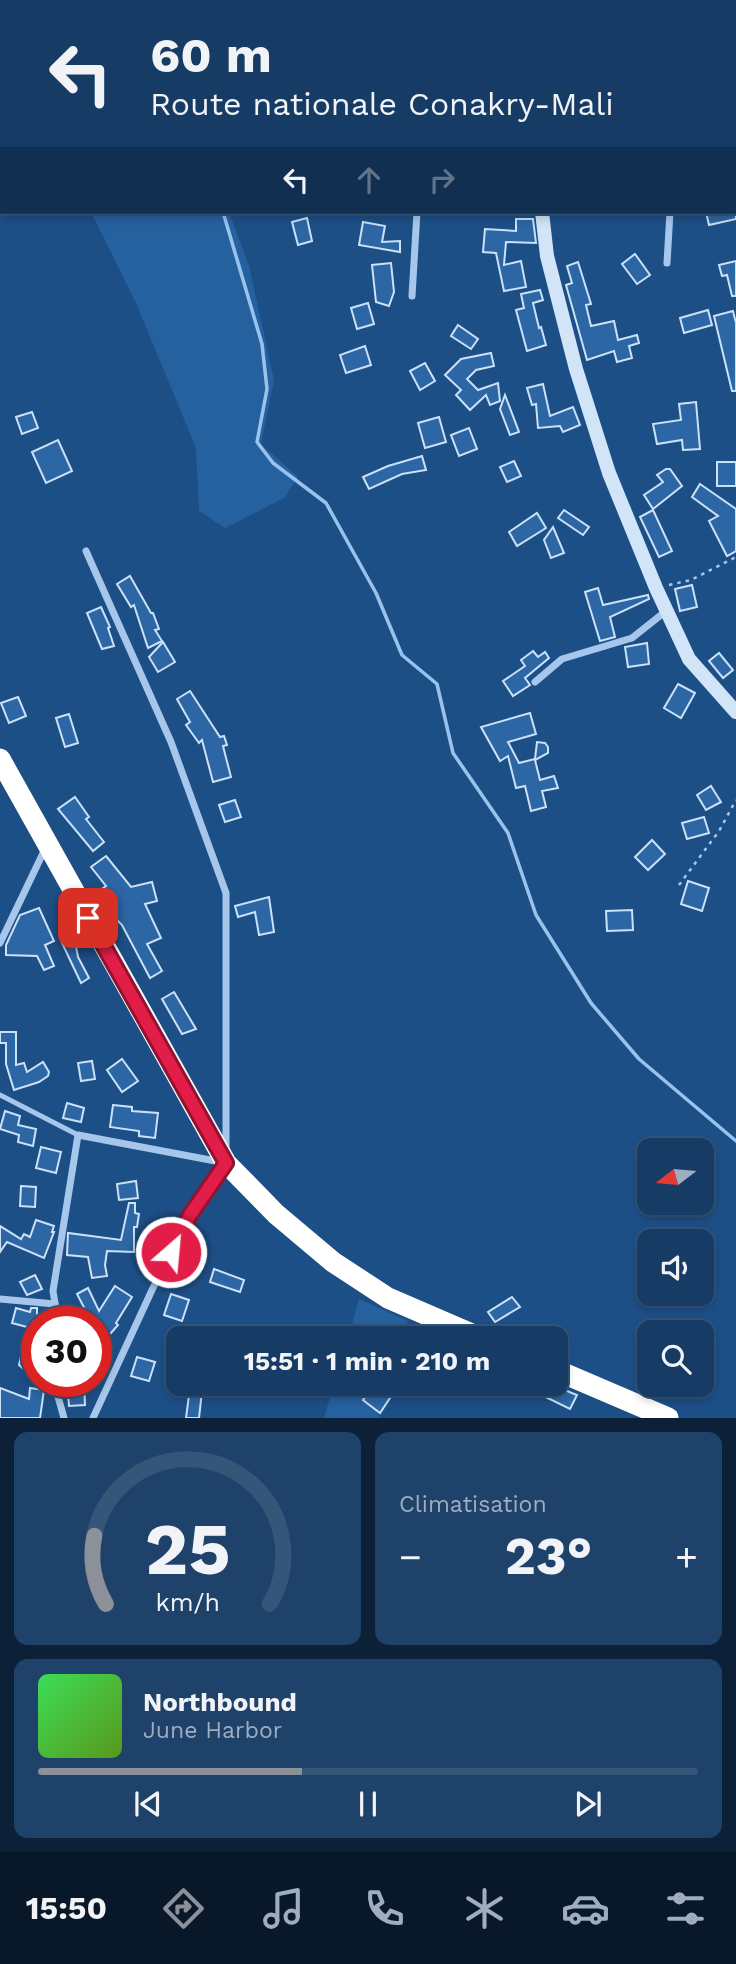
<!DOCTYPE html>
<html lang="fr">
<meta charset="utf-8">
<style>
:root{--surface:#163b65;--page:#1f426b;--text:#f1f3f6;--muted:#9eadbf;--line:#355579;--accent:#8c9099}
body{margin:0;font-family:"Work Sans",sans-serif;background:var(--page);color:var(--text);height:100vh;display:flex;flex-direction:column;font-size:26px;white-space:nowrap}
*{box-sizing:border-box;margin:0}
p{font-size:23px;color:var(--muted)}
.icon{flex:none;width:38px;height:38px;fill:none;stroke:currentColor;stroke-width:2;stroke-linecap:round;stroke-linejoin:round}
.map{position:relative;height:1418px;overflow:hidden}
.details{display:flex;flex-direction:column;gap:14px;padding:14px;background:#0c2038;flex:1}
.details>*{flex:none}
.top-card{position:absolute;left:0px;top:0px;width:737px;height:214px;box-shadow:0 4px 10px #0003,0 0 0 2px var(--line);background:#163b65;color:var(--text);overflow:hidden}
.needle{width:46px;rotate:254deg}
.controls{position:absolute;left:637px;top:1138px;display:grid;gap:14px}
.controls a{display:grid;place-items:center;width:77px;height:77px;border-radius:14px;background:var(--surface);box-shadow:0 4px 10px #0003,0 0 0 2px var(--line);font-size:35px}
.speed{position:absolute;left:21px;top:1306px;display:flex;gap:14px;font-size:35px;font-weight:700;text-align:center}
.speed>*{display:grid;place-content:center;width:91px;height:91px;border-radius:50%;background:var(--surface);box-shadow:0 4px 10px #0003,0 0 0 2px var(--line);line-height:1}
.speed .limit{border:10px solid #d22;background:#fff;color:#111}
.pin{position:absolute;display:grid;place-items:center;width:60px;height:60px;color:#fff;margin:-30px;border-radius:14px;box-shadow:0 4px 10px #0006}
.me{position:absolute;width:77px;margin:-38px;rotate:27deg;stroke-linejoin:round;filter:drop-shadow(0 0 5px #0008)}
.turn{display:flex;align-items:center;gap:24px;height:147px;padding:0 35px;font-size:32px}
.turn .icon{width:91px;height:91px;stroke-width:2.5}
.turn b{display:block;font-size:49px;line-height:60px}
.lanes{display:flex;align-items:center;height:66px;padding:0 35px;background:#0003;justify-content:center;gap:35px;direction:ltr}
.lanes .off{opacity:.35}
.big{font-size:52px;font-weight:700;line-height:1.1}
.details .tile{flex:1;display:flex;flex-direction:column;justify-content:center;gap:10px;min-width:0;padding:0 24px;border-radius:14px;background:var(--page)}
.details .dial{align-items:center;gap:0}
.dial svg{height:182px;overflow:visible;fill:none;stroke:var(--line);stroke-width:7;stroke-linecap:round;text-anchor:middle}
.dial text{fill:var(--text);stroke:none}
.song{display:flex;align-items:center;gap:21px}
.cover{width:84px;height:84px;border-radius:10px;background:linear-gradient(135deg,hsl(130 70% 55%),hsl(90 70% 35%))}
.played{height:7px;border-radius:4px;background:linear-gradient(90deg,var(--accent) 40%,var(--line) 40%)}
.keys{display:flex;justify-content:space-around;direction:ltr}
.heat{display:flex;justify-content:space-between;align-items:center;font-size:38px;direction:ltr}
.details .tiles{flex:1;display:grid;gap:14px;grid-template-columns:1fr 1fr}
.tile:last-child{grid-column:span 2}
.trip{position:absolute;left:166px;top:1326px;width:402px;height:70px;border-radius:14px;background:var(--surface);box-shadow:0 4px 10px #0003,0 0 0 2px var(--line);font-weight:700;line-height:70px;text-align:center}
.tabs{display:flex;height:112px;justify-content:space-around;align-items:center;background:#091828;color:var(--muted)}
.tabs .icon{width:49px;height:49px}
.tabs .active{color:var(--accent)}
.tabs b{font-size:32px;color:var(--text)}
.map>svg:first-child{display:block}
.green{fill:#26619f}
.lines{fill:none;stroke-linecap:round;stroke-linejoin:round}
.stream{stroke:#99c3ed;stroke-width:3.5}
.building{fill:#2c66a4;stroke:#cbe1f8;stroke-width:2}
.path{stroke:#a6c7eb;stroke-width:2.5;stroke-dasharray:3.5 5;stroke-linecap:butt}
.lane{stroke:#a6c7eb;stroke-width:5}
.street{stroke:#a6c7eb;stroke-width:7}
.secondary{stroke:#d2e4f8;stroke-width:14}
.highway{stroke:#fff;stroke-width:21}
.route-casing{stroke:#92132f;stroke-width:18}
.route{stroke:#e11d48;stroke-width:12}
</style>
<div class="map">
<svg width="736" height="1418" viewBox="0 0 736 1418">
<rect width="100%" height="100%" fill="#1d4f87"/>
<g class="green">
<path d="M91 212H229L249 266 274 380 261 444 298 477 284 498 225 528 199 511 196 448 136 303Z"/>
<path d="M359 1299 408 1321 404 1339H348Z"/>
<path d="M334 1384H369L363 1388 380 1418H324Z"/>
</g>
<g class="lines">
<g class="stream">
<path d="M140 0 141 2"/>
<path d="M223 212 262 344 267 389 257 442 273 463 326 503 376 593 402 655 437 684 453 753 508 833 536 915 591 1003 639 1059 736 1141"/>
</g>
</g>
<g class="building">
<path d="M706 212H736V219L709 225Z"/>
<path d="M307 218 312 241 298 245 292 222Z"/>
<path d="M516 219H533L536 243 506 242 504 265 521 261 526 287 504 291 496 253 483 252 485 229 516 231Z"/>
<path d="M363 222 385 226 382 242 400 241V252L359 245Z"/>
<path d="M635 254 650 275 637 284 622 264Z"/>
<path d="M736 261V296H732L727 275 722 276 719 265Z"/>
<path d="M578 262 591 304 586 305 591 326 614 321 618 340 637 335 639 343 629 346 632 358 617 362 614 351 587 360 566 285 572 283 567 266Z"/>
<path d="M391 263 394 292 389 306 376 302 372 265Z"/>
<path d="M540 290 543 300 533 303 539 328 541 327 546 345 527 351 516 310 524 308 521 294Z"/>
<path d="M368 303 374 324 357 329 351 308Z"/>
<path d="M708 310 712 325 684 333 680 318Z"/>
<path d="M733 311 736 323V391H732L714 316Z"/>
<path d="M458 325 478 339 471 349 451 336Z"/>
<path d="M365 346 371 365 346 373 340 355Z"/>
<path d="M491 353 494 366 476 370 467 379 478 390 498 383 500 401 490 405 486 395 470 410 456 395 461 390 445 375 461 359Z"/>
<path d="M425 363 435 381 420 390 410 371Z"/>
<path d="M543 384 550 416 573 407 580 425 563 432 560 426 538 428 536 404 532 405 527 388Z"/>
<path d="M505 395 519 432 510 435 500 409Z"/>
<path d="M696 402 700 449 683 450 682 440 657 444 653 424 681 420 679 404Z"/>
<path d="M32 412 38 428 22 434 16 417Z"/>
<path d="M439 417 446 442 425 448 418 423Z"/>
<path d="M469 428 477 449 459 456 451 435Z"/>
<path d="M58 440 72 471 46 483 32 452Z"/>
<path d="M422 456 426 470 402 474 369 489 363 477 388 466Z"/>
<path d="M514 461 521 476 507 482 500 467Z"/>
<rect x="717" y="462" width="19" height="24"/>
<path d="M666 469H670L682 486 653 509 644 495 663 482 657 475Z"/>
<path d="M700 484 736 509V551L727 556 709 521 718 516 692 497Z"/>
<path d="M564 510 589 527 583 535 558 518Z"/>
<path d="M653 510 672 551 659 557 640 517Z"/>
<path d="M537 513 546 528 517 546 509 532Z"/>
<path d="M553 527 564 553 551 558 544 540Z"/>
<path d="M130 576 151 613H153L159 629 155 630 162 641 148 648 134 605 131 607 117 584Z"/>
<path d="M692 585 697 607 680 611 675 589Z"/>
<path d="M598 588 603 605 648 595 649 599 610 617 615 637 600 641 585 592Z"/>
<path d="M101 607 110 627 108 628 114 646 102 649 87 613Z"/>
<path d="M163 642 175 662 158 672 149 657Z"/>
<path d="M647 643 649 664 628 667 625 647Z"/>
<path d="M533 651 538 657 545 652 549 658 525 678 530 685 513 696 503 681 525 666 521 660Z"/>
<path d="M719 653 733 670 723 678 709 661Z"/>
<path d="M678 684 695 693 681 718 664 708Z"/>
<path d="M190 691 220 737 224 736 227 745 223 746 231 777 213 782 202 740 199 743 186 725 190 722 177 699Z"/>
<path d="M18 697 26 716 9 723 1 703Z"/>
<path d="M530 713 536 734 508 742 519 763 535 759 537 742 545 743 548 747V753L535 760 540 780 554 776 558 788 542 791 546 807 531 811 525 786 516 788 508 756 500 761 481 727Z"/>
<path d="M69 714 78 743 65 747 56 718Z"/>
<path d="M711 786 721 802 706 810 697 795Z"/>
<path d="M75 797 89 817 86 819 104 842 93 851 58 809Z"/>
<path d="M235 800 241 817 225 822 219 805Z"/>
<path d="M704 817 709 833 687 839 682 823Z"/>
<path d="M652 840 665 854 648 870 635 857Z"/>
<path d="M106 856 131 887 152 882 157 901 145 904 161 938 147 944 162 971 150 978 122 925 114 917 99 891 106 886 91 867Z"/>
<path d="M688 881 709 888 702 911 681 904Z"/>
<path d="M269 897 274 932 259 935 255 912 238 917 235 906Z"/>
<path d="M39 908 54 941 45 945 54 966 44 970 37 956 6 955V945L20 915Z"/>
<path d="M632 910 633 930 607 931 606 911Z"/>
<path d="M68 937 71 943 75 942 78 957 89 978 81 983 61 941Z"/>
<path d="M174 992 196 1029 182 1034 162 999Z"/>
<path d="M0 1032H16V1065L24 1063 27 1072 43 1062 49 1072 48 1076 39 1082 14 1090 6 1064V1043H0Z"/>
<path d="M122 1059 138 1081 122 1092 107 1070Z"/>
<path d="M92 1061 95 1079 81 1081 78 1063Z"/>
<path d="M67 1103 84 1108 81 1122 63 1118Z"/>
<path d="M113 1105 132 1107V1111L158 1113 155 1138 139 1136V1131L110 1127Z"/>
<path d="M5 1111 20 1116 18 1125 36 1129 33 1146 18 1142 19 1135 0 1129Z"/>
<path d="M41 1147 61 1152 56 1173 36 1168Z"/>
<path d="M136 1181 138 1198 119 1200 117 1184Z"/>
<path d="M21 1186 36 1187 35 1207 20 1206Z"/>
<path d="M129 1203H135V1213L139 1214 137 1227H134V1252L107 1251 105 1265 107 1276 92 1278 88 1257 67 1255 68 1233 121 1240Z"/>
<path d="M36 1220 54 1226 52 1232H54L44 1258 7 1242 0 1252V1226L21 1239 24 1234 30 1237Z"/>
<path d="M214 1269 244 1280 240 1292 210 1282Z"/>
<path d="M35 1275 42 1289 27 1295 20 1282Z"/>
<path d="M115 1286 132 1297 116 1323 118 1325 96 1350V1321H91L77 1294 88 1288 99 1311Z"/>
<path d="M171 1294 189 1300 182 1321 164 1315Z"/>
<path d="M512 1297 520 1307 495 1322 488 1312Z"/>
<path d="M16 1308 30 1312 31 1308H37V1380L19 1365 27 1327 12 1323Z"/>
<path d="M137 1357 155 1362 149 1381 131 1376Z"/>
<path d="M67 1381H84L85 1405 69 1406Z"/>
<path d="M519 1384H550L577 1395 570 1409Z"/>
<path d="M373 1386 390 1398 380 1413 363 1400Z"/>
<path d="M0 1388 29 1399 30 1388 44 1390 40 1418H0Z"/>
<path d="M193 1389 202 1391 199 1418H186L189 1395Z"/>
</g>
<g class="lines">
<g class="path">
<path d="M669 585 691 580 736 557"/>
<path d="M679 885 719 831 736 800"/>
</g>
<path class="lane" d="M0 1095 78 1135"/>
<g class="street">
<path d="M666 0V2"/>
<path d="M433 2 435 0"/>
<path d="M735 47H736"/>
<path d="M667 263 670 212"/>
<path d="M412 296 417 212"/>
<path d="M86 551 171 742 226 893V1148"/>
<path d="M535 682 562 659 632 638 666 611"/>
<path d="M0 943 45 849"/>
<path d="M0 1299 55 1304"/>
<path d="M58 1321 53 1291 78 1135 226 1163 190 1215 152 1290 93 1418"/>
<path d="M58 1381 57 1393 64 1418"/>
</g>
<g class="secondary">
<path d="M450 0 452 2"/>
<path d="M542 212 547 256 576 369 609 473 656 588 689 659 736 712"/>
</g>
<g class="highway">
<path d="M0 759 226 1163 276 1214 333 1262 388 1298 483 1339"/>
<path d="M556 1370 668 1418"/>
</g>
</g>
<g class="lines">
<defs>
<path id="route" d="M88 918 226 1163 190 1215 171 1252"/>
</defs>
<use href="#route" class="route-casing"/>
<use href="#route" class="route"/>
</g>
</svg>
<div class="controls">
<a><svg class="needle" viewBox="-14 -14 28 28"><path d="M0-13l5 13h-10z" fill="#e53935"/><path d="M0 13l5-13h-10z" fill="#9eadbf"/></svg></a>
<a><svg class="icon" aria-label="sound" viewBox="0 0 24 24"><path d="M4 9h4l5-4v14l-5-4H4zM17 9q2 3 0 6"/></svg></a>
<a><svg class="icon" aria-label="search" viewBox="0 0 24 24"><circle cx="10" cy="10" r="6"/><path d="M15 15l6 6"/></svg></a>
</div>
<div class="speed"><div class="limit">30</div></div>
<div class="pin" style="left:88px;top:918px;background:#d93025"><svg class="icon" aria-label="arrive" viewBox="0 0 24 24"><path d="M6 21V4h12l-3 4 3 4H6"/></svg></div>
<svg class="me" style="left:171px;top:1252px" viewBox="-20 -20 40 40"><circle r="17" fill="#e11d48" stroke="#fff" stroke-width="3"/><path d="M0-11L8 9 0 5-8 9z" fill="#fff"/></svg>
<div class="trip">15:51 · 1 min · 210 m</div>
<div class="top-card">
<div class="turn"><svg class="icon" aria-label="left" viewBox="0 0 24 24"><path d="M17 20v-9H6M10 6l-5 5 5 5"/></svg><div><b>60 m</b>Route nationale Conakry-Mali</div></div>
<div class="lanes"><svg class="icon" aria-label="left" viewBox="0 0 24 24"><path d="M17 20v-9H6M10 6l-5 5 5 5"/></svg><svg class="icon off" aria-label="ahead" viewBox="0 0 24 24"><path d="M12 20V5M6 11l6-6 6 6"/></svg><svg class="icon off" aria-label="right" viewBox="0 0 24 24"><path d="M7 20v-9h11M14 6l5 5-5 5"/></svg></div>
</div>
</div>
<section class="details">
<div class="tiles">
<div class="tile dial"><svg viewBox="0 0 100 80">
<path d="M14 69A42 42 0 1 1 86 69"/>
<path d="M14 69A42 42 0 0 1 9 39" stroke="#8c9099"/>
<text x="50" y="56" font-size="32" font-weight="700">25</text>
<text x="50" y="72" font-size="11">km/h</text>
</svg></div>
<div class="tile"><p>Climatisation</p>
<div class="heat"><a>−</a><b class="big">23°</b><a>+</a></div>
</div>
<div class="tile">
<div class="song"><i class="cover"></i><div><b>Northbound</b><p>June Harbor</p></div></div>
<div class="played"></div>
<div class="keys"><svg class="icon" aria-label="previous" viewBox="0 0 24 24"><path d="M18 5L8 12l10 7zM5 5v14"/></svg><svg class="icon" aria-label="pause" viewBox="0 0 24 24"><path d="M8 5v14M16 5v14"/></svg><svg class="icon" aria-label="next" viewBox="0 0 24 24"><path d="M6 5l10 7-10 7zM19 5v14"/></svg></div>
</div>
</div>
</section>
<nav class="tabs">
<b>15:50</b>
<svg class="icon active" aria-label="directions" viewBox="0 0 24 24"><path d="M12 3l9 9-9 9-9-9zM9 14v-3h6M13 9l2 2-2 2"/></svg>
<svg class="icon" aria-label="music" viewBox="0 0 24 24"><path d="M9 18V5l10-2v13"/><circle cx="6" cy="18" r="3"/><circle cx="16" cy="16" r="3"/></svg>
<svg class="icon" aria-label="phone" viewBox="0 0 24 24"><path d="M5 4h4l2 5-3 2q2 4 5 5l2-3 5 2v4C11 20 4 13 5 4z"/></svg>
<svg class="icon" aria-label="climate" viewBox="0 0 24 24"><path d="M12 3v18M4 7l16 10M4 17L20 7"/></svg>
<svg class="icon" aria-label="car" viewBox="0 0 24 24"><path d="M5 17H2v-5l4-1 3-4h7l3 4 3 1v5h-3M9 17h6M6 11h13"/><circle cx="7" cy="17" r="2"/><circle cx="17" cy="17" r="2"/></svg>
<svg class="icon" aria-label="filters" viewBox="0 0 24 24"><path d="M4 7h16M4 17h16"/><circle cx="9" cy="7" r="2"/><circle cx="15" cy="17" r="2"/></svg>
</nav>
